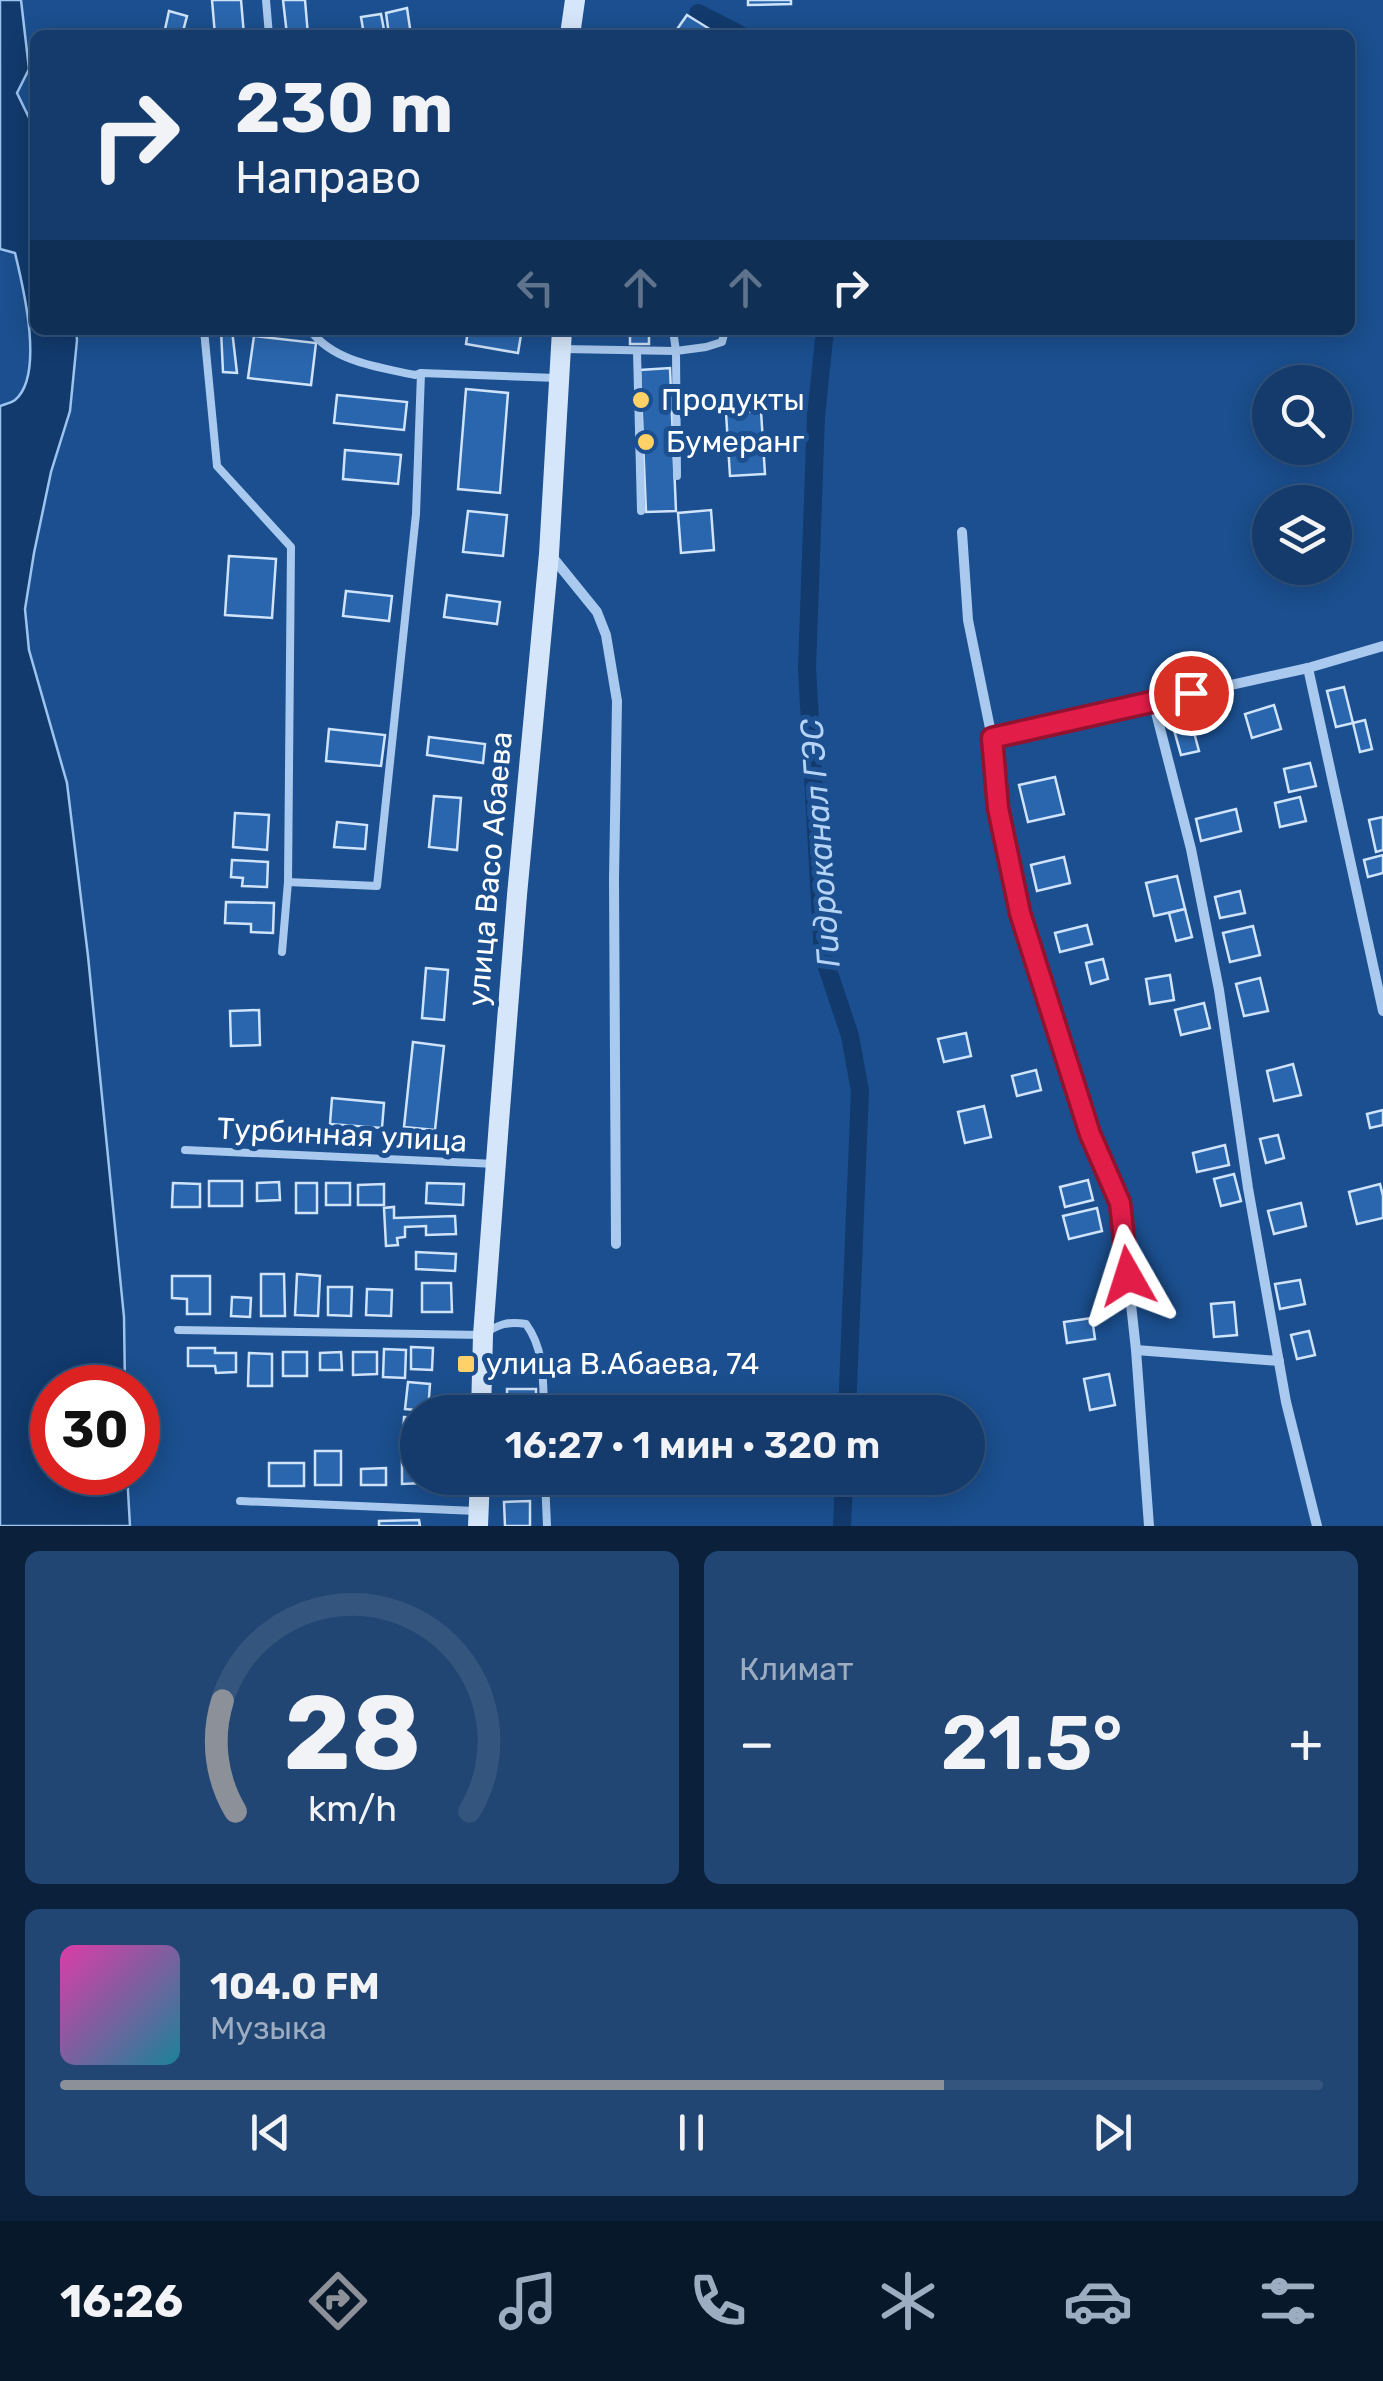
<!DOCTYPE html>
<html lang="ru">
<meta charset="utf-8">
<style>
:root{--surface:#143b6b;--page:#214673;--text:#f1f3f6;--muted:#9dadc1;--line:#33557e;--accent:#8c9099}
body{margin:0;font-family:Rubik,sans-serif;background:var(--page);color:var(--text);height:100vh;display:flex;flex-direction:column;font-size:38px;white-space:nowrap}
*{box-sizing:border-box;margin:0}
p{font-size:32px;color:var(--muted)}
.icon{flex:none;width:55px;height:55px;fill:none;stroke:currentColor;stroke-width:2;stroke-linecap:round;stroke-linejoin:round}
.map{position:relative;height:1526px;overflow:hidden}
.drawer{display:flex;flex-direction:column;gap:25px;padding:25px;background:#0b203b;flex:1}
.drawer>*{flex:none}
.guide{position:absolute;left:30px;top:30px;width:1325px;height:305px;border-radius:15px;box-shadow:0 5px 25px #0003,0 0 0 2px var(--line);background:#143b6b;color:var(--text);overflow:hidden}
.tools{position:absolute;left:1252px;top:365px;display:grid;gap:20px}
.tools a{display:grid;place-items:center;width:100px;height:100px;border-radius:50%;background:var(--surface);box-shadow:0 5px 25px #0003,0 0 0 2px var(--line);font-size:50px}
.speed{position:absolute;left:30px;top:1365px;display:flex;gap:20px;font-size:50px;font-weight:700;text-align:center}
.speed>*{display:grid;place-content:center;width:130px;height:130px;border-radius:50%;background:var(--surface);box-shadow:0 5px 25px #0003,0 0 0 2px var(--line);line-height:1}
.speed .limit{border:15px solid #d22;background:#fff;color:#111}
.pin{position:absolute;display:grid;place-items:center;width:85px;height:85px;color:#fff;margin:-42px;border:5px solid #fff;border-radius:50%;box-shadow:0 2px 10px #0007}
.me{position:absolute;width:110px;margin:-55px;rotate:354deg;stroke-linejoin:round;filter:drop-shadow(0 0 8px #0008)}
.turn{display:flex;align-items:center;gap:35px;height:210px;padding:0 40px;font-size:45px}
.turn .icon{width:130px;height:130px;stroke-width:2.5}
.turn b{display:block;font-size:70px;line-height:85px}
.lanes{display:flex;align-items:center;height:95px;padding:0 40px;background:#0003;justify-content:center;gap:50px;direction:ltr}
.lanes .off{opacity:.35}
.big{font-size:75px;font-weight:600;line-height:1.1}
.drawer .widget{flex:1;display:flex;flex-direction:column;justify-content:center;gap:15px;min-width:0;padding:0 35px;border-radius:15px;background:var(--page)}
.drawer .dial{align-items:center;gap:0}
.dial svg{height:260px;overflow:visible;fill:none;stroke:var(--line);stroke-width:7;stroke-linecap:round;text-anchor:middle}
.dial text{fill:var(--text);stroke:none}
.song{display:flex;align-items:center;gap:30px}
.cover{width:120px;height:120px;border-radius:15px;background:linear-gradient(135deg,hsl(320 70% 55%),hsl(190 70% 35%))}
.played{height:10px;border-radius:5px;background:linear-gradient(90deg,var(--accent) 70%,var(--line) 70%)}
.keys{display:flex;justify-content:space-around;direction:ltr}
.heat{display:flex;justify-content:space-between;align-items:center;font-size:55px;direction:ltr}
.drawer .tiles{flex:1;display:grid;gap:25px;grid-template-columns:1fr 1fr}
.widget:last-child{grid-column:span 2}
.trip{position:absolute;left:400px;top:1395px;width:585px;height:100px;border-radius:50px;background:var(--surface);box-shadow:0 5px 25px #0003,0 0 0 2px var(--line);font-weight:600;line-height:100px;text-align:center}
.tabs{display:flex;height:160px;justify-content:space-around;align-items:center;background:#08182b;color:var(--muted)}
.tabs .icon{width:70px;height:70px}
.tabs .on{color:var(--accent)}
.tabs b{font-size:45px;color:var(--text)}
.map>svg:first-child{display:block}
.water{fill:#123a6d;stroke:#9cc4f0;stroke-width:2.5}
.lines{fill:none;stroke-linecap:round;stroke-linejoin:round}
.stream{stroke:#9cc4f0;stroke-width:5}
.canal{stroke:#123a6d;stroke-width:18}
.building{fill:#2a66ad;stroke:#cfe3fa;stroke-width:2.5}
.lane{stroke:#a9c9ee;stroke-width:8}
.street{stroke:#a9c9ee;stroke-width:10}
.secondary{stroke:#d6e6fa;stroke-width:20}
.route-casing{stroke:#92132f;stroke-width:25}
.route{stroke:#e11d48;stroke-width:18}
.poi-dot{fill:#ffd166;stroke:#1b4f8f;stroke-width:4}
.labels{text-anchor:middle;stroke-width:10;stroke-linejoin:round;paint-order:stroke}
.poi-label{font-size:30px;fill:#fff;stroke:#1b4f8f;text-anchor:start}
.street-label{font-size:30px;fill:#fff;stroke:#1b4f8f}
.water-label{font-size:32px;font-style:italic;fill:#b5d3f5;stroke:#1b4f8f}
</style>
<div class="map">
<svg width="1383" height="1526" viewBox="0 0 1383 1526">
<rect width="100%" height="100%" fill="#1b4f8f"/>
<path class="water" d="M0 0H21L29 69 17 93 35 130V330H76L77 340 70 411 51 472 34 553 25 609 29 650 67 783 88 956 124 1317 125 1387 52 1388V1472L127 1473 130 1526H0V406C5 404 11 403 15 400 45 375 23 286 15 253L0 249Z"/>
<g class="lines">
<path class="stream" d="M731 35 733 31"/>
<g class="canal">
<path d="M698 13 741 35"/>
<path d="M825 330 816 416 807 668 823 955 850 1036 860 1091 847 1412"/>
<path d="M842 1526 844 1478"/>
</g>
</g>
<g class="building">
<path d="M212 0H241L244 35H215Z"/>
<path d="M283 0H305L308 35H287Z"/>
<path d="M748 0H791V4L748 5Z"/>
<path d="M407 8 411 35H389L386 13Z"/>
<path d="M169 11 187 16 182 35 164 34Z"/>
<path d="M381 14 385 35H364L361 17Z"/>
<path d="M687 15 708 28 703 35H673Z"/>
<path d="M221 330H232L237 373 223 372Z"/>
<path d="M468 330H492L521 335 518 353 466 344Z"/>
<rect x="630" y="330" width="19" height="14"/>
<path d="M254 336 316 343 311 385 248 378Z"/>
<path d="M670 368 676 511 646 512 640 370Z"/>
<path d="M466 389 508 393 500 493 458 489Z"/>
<path d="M337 395 407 402 404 430 334 423Z"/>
<path d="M761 411 765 474 730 476 726 413Z"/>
<path d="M345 450 401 455 398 484 343 479Z"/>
<path d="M711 510 714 550 681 553 678 513Z"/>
<path d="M468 511 507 515 503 556 463 552Z"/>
<path d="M229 556 276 559 272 618 225 615Z"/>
<path d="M346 591 392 596 389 621 343 616Z"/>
<path d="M447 595 500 602 497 624 444 617Z"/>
<path d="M1344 687 1353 723 1336 727 1327 691Z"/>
<path d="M1274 705 1281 729 1252 738 1245 714Z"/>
<path d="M1365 720 1372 749 1360 752 1353 723Z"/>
<path d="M1192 725 1199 751 1181 755 1174 730Z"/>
<path d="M329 729 385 735 381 766 326 761Z"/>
<path d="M429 737 485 744 483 763 427 755Z"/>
<path d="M1310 763 1316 786 1289 792 1284 769Z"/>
<path d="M1055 777 1064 814 1028 822 1019 785Z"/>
<path d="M434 796 461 798 457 850 429 847Z"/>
<path d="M1300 797 1306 821 1280 827 1275 803Z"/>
<path d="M1236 809 1241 831 1201 841 1196 819Z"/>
<path d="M235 813 269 815 267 850 233 847Z"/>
<path d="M1383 817V850L1376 852 1369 820Z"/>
<path d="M337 822 367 825 365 849 334 847Z"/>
<path d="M1383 855V873L1368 877 1364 860Z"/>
<path d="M1064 857 1070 883 1037 891 1031 865Z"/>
<path d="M232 860 268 862 267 887 242 886 243 878 231 877Z"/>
<path d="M1177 876 1185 909 1154 916 1146 883Z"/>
<path d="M1240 891 1245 913 1220 918 1215 897Z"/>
<path d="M226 902 274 903 273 933 251 932V924L225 923Z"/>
<path d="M1185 909 1192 937 1176 941 1169 913Z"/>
<path d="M1087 925 1092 944 1060 952 1055 933Z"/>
<path d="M1253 926 1260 955 1230 962 1223 933Z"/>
<path d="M1103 959 1108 979 1091 984 1086 963Z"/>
<path d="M426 968 448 970 444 1020 422 1018Z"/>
<path d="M1170 975 1174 1000 1150 1004 1146 979Z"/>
<path d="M1260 978 1268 1011 1244 1016 1236 984Z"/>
<path d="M1204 1003 1210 1028 1181 1035 1175 1010Z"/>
<path d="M259 1010 260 1045 231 1046 230 1011Z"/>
<path d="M966 1033 971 1056 944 1062 938 1039Z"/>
<path d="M413 1042 444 1046 435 1130 404 1127Z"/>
<path d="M1293 1064 1301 1095 1274 1101 1267 1071Z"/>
<path d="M1036 1070 1041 1090 1017 1096 1012 1076Z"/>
<path d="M332 1098 384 1103 382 1128 330 1124Z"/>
<path d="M984 1106 991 1137 965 1143 958 1112Z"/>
<path d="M1383 1110V1125L1370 1128 1367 1114Z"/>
<path d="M1278 1135 1284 1158 1266 1163 1260 1139Z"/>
<path d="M1225 1145 1229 1165 1197 1172 1193 1153Z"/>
<path d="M1234 1174 1241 1201 1221 1206 1214 1179Z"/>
<path d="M1088 1180 1093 1200 1065 1207 1060 1187Z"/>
<rect x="209" y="1181" width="33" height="25"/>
<path d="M279 1182 280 1200 257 1201V1183Z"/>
<path d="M173 1183 200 1184V1207H172Z"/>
<rect x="296" y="1183" width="21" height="30"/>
<rect x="326" y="1183" width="24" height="22"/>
<path d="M427 1183 464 1184 463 1205 426 1203Z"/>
<path d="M384 1184V1205H358V1185Z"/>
<path d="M1380 1184 1383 1196V1218L1357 1224 1349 1192Z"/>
<path d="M1301 1203 1306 1226 1274 1234 1268 1211Z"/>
<path d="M394 1207V1218L455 1216 456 1234 426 1235V1226L405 1227V1237L397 1238 398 1245 386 1246 384 1208Z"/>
<path d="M1097 1208 1102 1231 1069 1239 1063 1216Z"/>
<path d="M416 1252 456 1254 455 1271 416 1269Z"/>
<path d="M261 1274H284L285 1316H261Z"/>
<path d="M297 1274 320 1276 318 1316 295 1315Z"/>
<path d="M172 1276H210V1314H187V1299L172 1298Z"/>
<path d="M1300 1280 1305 1304 1280 1309 1275 1284Z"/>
<path d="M422 1283H451L452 1312H422Z"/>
<path d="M328 1287H352L351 1316 328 1315Z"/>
<path d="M367 1289 392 1290 391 1316 366 1315Z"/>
<path d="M232 1297 251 1298 250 1317 231 1316Z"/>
<path d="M1234 1302 1237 1335 1214 1337 1211 1304Z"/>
<path d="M1092 1318 1095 1339 1067 1343 1064 1322Z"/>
<path d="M1309 1331 1315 1355 1297 1359 1291 1335Z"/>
<path d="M411 1347 433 1348 432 1370 411 1369Z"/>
<path d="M188 1348H215V1353H236V1372L216 1373 215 1366H188Z"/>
<path d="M384 1349 406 1350 405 1378 383 1377Z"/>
<rect x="283" y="1352" width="24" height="24"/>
<path d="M341 1352 342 1370H320V1353Z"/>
<path d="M353 1352H377V1374L353 1375Z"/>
<path d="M249 1353 272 1354V1386H248Z"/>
<path d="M1109 1374 1115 1405 1090 1410 1084 1379Z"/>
<path d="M408 1382 430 1384 428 1411 405 1409Z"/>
<rect x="507" y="1389" width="29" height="23"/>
<path d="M404 1417 418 1418V1437L403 1436Z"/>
<rect x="315" y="1451" width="26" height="34"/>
<path d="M402 1460H418V1478H424V1483L402 1484Z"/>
<rect x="269" y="1463" width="35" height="23"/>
<path d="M386 1468V1485H361V1469Z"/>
<path d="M530 1501V1526H505L504 1502Z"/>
<path d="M419 1520 420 1526H379V1521Z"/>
</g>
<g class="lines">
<g class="lane">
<path d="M266 0 269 35"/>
<path d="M469 35 511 34"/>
<path d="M204 330 217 466 291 547 288 882 282 952"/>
<path d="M310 330C334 362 378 367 415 375L421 373 557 378"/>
<path d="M563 349 676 351 673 330"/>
<path d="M637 351 641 511"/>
<path d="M677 476 676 351 706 347 722 342 725 330"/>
<path d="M288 882 377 886 416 514 421 373"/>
<path d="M185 1150 496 1164"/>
<path d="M178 1330 483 1335C498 1324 508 1321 526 1324 545 1350 543 1381 544 1412"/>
<path d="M545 1478 547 1526"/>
<path d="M240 1501 476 1511"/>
</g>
<g class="street">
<path d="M962 532 968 620 992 738 998 808 1020 913 1091 1134 1120 1203 1136 1350 1149 1526"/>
<path d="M550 554 597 612 606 635 617 701 614 879 616 1244"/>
<path d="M1308 668 1383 1011"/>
<path d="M1153 701 1191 849 1219 990 1248 1188 1286 1402 1317 1526"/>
<path d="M992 738 1308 668 1383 646"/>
<path d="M1136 1350 1279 1361"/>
</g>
<g class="secondary">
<path d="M570 35 575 0"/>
<path d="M481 1412 483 1335 499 1122 517 895 549 554 562 330"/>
<path d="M478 1526 480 1478"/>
</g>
</g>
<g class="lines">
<defs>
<path id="route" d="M1128 1276 1120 1203 1090 1134 1020 913 998 808 992 738 1191 693"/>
</defs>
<use href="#route" class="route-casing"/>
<use href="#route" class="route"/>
</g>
<g class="poi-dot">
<circle cx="641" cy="400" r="10"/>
<circle cx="646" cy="442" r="10"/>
<rect x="456" y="1354" width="20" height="20" rx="5"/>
</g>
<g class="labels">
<g class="poi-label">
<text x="661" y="410">Продукты</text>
<text x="666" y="452">Бумеранг</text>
<text x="486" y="1374">улица В.Абаева, 74</text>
</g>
<g class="street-label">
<text transform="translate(490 869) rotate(-85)" y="10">улица Васо Абаева</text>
<text transform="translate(342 1135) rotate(3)" y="10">Турбинная улица</text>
</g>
<g class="water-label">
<text transform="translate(820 843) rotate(-94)" y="11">Гидроканал ГЭС</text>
</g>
</g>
</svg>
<div class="tools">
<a><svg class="icon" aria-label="search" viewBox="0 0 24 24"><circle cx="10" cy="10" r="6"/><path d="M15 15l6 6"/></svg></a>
<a><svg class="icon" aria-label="layers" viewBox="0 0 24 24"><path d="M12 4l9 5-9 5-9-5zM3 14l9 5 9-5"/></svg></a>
</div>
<div class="speed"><div class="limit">30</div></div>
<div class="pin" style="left:1191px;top:693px;background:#d93025"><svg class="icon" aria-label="arrive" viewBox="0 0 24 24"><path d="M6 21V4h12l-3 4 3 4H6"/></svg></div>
<svg class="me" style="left:1128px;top:1276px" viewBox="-20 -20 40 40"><path d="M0-17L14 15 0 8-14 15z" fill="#e11d48" stroke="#fff" stroke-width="4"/></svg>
<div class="trip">16:27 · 1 мин · 320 m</div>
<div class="guide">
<div class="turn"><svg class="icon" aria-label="right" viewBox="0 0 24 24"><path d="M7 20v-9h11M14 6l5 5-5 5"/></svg><div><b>230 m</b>Направо</div></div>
<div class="lanes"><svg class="icon off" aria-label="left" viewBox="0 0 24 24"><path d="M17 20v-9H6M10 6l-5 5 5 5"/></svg><svg class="icon off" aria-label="ahead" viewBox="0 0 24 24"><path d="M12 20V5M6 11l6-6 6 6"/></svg><svg class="icon off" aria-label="ahead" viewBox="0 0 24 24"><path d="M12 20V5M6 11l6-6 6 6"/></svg><svg class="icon" aria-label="right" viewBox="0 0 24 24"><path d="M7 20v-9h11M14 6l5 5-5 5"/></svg></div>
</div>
</div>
<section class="drawer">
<div class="tiles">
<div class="widget dial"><svg viewBox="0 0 100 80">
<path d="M14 69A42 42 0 1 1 86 69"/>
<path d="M14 69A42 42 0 0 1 10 35" stroke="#8c9099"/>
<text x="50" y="56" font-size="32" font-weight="700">28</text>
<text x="50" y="72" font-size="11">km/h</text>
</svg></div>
<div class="widget"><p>Климат</p>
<div class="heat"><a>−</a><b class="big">21.5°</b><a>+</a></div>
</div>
<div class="widget">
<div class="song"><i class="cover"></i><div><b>104.0 FM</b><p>Музыка</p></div></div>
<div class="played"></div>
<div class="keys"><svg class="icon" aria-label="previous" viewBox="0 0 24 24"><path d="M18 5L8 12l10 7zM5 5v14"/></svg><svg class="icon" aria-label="pause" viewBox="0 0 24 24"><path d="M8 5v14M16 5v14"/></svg><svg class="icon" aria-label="next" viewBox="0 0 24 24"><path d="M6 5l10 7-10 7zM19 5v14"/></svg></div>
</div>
</div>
</section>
<nav class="tabs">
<b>16:26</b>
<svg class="icon on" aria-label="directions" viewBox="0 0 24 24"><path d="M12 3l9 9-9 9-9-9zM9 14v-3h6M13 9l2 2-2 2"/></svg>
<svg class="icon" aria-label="music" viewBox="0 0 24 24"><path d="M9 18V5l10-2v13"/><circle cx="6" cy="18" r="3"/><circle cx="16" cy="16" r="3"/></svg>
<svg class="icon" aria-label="phone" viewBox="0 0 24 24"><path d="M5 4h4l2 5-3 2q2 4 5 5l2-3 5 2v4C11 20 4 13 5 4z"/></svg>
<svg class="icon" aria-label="climate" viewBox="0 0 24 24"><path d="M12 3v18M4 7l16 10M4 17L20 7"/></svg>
<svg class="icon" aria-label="car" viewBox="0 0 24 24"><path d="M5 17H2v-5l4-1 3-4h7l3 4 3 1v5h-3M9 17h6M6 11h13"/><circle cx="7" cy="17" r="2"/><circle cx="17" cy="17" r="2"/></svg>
<svg class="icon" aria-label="filters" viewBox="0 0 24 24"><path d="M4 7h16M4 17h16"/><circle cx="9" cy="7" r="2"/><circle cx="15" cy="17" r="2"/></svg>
</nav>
